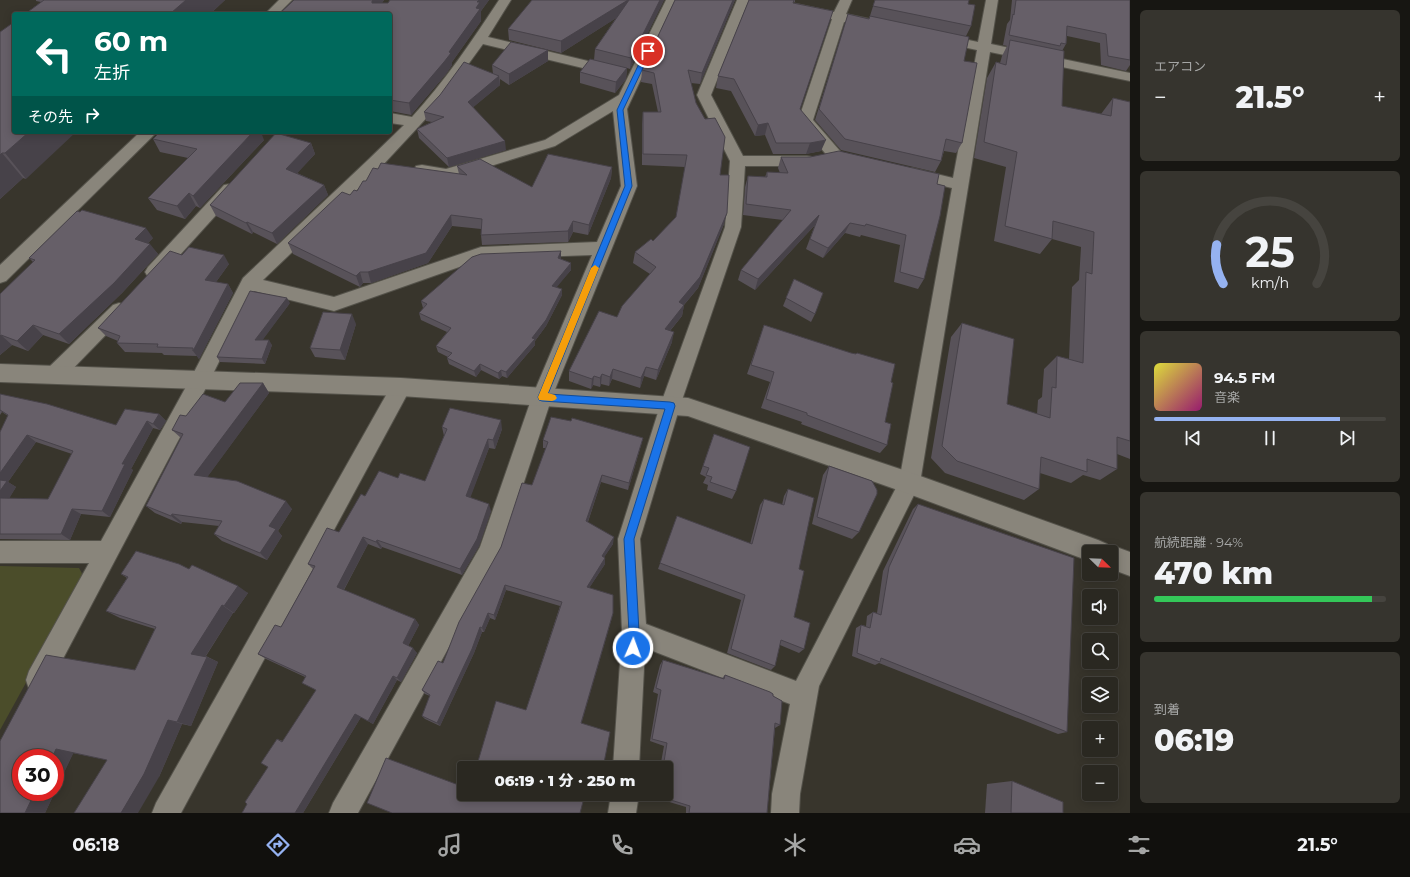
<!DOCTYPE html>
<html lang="ja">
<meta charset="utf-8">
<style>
:root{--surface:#2a2821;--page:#36342e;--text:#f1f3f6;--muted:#a5a6a5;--line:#46443f;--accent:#95b2f1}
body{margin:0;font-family:Montserrat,"Noto Sans JP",sans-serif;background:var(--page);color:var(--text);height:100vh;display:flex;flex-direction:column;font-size:15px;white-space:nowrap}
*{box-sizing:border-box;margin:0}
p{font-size:13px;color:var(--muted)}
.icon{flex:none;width:22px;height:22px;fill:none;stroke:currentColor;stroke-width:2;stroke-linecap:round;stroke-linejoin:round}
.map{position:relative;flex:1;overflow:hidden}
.details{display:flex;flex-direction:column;gap:10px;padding:10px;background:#171612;width:280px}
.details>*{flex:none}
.top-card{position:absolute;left:12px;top:12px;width:380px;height:122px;border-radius:4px;box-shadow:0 2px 10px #0003,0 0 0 1px var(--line);background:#00695c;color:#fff;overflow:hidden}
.needle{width:26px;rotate:113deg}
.tools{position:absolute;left:1082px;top:545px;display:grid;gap:8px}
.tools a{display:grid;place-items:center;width:36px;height:36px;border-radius:4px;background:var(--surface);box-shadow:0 2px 10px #0003,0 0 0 1px var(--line);font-size:20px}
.speed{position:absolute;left:12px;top:749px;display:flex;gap:8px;font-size:20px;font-weight:700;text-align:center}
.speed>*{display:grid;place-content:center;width:52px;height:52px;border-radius:50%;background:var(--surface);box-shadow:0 2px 10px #0003,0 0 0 1px var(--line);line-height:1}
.speed .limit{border:6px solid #d22;background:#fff;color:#111}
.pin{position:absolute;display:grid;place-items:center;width:34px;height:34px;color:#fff;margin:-17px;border:2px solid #fff;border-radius:50%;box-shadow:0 1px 4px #0007}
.me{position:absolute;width:44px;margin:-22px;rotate:2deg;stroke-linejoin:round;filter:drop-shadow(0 0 3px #0008)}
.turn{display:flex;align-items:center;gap:14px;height:84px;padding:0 16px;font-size:18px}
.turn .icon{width:52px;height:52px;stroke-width:2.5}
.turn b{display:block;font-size:28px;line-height:34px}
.then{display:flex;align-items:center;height:38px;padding:0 16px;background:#0003;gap:8px;font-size:15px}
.big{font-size:30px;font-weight:800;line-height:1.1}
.details .tile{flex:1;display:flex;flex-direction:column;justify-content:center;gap:6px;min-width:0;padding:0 14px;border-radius:6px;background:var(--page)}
.details .dial{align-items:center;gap:0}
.dial svg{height:104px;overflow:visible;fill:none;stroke:var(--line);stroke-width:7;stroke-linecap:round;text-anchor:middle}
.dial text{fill:var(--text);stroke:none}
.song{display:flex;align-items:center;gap:12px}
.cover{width:48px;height:48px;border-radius:6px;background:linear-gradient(135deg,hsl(60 70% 55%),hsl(320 70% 35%))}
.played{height:4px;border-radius:2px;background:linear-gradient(90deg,var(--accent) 80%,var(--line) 80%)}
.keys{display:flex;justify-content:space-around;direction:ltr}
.heat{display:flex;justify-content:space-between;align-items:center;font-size:22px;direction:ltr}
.charge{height:6px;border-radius:3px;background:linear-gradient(90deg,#34c759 94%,var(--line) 0)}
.trip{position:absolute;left:457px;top:761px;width:216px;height:40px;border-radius:4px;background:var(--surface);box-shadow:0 2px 10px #0003,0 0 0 1px var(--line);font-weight:800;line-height:40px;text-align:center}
.tabs{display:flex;height:64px;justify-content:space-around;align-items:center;background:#11100d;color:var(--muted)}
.tabs .icon{width:28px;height:28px}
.tabs .on{color:var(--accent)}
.tabs b{font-size:18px;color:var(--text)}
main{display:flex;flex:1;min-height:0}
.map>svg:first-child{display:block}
.green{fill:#4b4d2a}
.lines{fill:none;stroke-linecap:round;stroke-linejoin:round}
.minor-casing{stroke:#54524a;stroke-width:2}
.tertiary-casing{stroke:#54524a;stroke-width:2}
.minor{fill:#89857b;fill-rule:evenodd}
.tertiary{fill:#89857b;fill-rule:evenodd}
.wall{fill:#585259;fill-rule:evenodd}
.shaded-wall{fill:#474249}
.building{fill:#665f68;stroke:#474249}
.route{fill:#1a73e8;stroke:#114b97}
.slow{fill:#f59e0b}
</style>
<main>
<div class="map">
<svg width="1130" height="813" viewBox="0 0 1130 813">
<rect width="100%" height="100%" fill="#38352c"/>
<path class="green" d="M0 566 79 568 84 577 0 730Z"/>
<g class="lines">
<defs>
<g id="minor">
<path d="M279 0H292L278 14H265Z"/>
<path d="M499 0H511L488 37 617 68 619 71 617 74 612 75 483 44 440 103 420 125 381 167 263 280 334 297 481 247 597 242 621 186 613 111 555 146 452 178C441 181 427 177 416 174L414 170 416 166 422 165 446 169 545 140 619 95 666 0H678L627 109 637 186 552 397 501 552 358 813H329L333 803 480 547 532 397 592 255 482 259 334 311 254 291 207 386 47 689 38 692 29 689 26 680 29 671 89 563H0V541H101L193 374 243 278 369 159 404 125 390 123V113L412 117C445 81 472 41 499 0Z"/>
<path d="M737 0H749L711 95 743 156H807L812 157 815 161 812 165 807 166H745L741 227 680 406 640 539 646 624 796 681 899 482 952 188 906 177 904 173 906 169 912 168 953 178 977 50 935 41 933 38 935 35 940 34 978 42 986 0H998L991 44 1130 73V81L990 52 920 483 819 686 800 794 799 813H771L772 794 790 704 645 648 639 768H613L622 632 618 539 660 406 725 227 730 161 697 95Z"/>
<path d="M754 0H778L834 12 840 0H852L846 14 879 21 881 24 879 27 874 28 844 22 813 120 840 151 843 155 840 159 835 160 830 159 798 121 832 19 760 4 756 3Z"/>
<path d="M140 132H157L6 281 0 283V265Z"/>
<path d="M230 184 236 185 238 189 236 193 160 277 154 279 148 277 145 272 148 267 224 185Z"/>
<path d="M119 303 125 305 128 310 125 315 61 381 54 383 47 381 44 375 47 369 113 305Z"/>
<path d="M401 379 408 381 411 387 408 393 181 813H152L156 803 394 381Z"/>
<path d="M611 794H639L636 813H608Z"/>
</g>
<path id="tertiary" d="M0 364 401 378 688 398 909 472 1098 540 1107 544 1108 546 1111 545 1130 552V576L1111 569V552H1089V561L909 494 688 416 401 396 0 382Z"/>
</defs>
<use href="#minor" class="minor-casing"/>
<use href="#tertiary" class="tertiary-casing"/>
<use href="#minor" class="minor"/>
<use href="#tertiary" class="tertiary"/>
</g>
<g class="wall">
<path d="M36 0H225L210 14H25L41 2 36 1Z"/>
<path d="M294 0H384L382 3H388L390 0H489L481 11V21L452 62V65L446 74 411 115 390 111V14Z"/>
<path d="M664 0 630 69 627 68 626 79 615 93 580 83V72L594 60 595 49 616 18 561 53 509 40 508 29Z"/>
<path d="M675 0H735L700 84 691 83 696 103 720 175 724 224 698 288 684 305 682 316 670 331 672 342 656 380 644 376 640 388 612 379 609 386 601 384 600 387 593 385 591 389 569 381V371L617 317 650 274 633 263 635 252 653 241 676 217 685 167 642 165V124L643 112H658L652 84 641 82 642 70Z"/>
<path d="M749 0H795V2H793V3L800 109 821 151 806 154H773L765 135 755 136 731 91 716 88 718 76Z"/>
<path d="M875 0H969L968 4 971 26 966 36 964 61 962 143 956 153 944 151 941 161 935 172 841 150 815 120 848 14 869 19Z"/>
<path d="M1012 0H1130V65L1126 71 1101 65 1100 43 1067 36 1066 44 1062 51V106L1101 114 1113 98 1130 102V459L1117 454V469L1100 480 1083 475 1071 483 1040 473 1039 489 1024 500 945 473 931 458 951 337 962 323 1007 404 1037 414 1038 400 1042 397 1044 369 1057 356 1069 359 1072 287 1079 280 1081 247 1052 239 1040 254 994 241 1006 167 974 158 987 78 996 62 1000 63 1002 56 1007 46 1003 45 1007 24 1010 20Z"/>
<path d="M0 32 26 179 23 178 0 199Z"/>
<path d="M548 50V61L509 85 500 79V85L473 107 506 150 449 167 419 138 417 129 432 122 426 121 424 112 493 74 492 65Z"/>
<path d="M153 139 264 140 200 208 196 206 185 219 157 210 148 198 188 158 160 152Z"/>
<path d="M311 143 315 154 297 173 324 185 328 195 277 244 253 232 252 234 216 216 210 205Z"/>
<path d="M781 157 937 184 924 279 918 289 894 282 900 245 861 235 860 237 845 233 823 258 806 249 815 225 755 290 738 280 741 270 783 220 743 215 745 187 748 176 765 177 767 172 780 173 778 168Z"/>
<path d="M457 166 532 187 612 167 611 178 588 235 573 232 568 242 482 245 481 235V229L452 226 428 263 371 283H363L360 287 293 254 288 243 350 195 357 191 378 169 459 174Z"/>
<path d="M153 238 148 243 158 254 122 293 69 344 43 335 28 351 12 345 0 355V294L33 262 29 258Z"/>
<path d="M561 251V259L571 263V270L556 287 562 295 546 326 535 341V345L507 378 502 376 499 379 481 370 476 377 449 364 447 358 448 357 438 352 436 346 447 332 421 320 419 313 424 308H423L421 301Z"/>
<path d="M182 255 229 264 216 282 228 284 233 293 199 359 197 356 164 355 162 353 125 352 117 343 118 341 106 336 98 328Z"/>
<path d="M794 279 815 314 811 322 783 306Z"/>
<path d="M290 303 262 340 272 345 265 364 220 362 217 357Z"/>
<path d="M356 324 345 360 315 357 310 348Z"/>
<path d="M764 325 851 353 856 354 857 353 891 382 885 422 887 445 880 453 801 424 802 422 761 408 770 382 747 374Z"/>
<path d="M263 383 269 393 207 477 292 509 278 531 282 536 267 560 222 541 214 534 219 526 182 522 181 524 155 513 146 506 181 438 172 430 186 416 225 402Z"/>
<path d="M0 394 116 425 159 414 166 421 160 430 153 428 131 469 133 470 110 517 81 514 70 540 0 539V432L8 416 2 412 0 415ZM36 442 72 454 48 499 9 498 16 487 8 482Z"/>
<path d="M442 427 502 429 495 449 489 448 470 497 491 511 479 546 462 575 382 547 381 549 368 544 344 590 415 619 419 625 408 646 417 653 401 682 397 680 373 724 361 717 303 813H242L268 767 277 739 283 741 316 691 305 677 266 659 258 654 281 627 313 569 308 564 339 532 365 496 398 478 425 481 444 436Z"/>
<path d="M714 434 736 491 732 499 707 490 708 485 703 483 706 477 700 474Z"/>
<path d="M643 438 641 445 628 490 601 482 588 522 613 544 604 557 605 564 589 588 613 613 581 723 526 710 560 606 506 590 495 620 490 618 484 632H482L474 653 440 726 425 719 422 716 430 696 425 694 422 690 443 663 532 485 546 448H543V440Z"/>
<path d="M829 466 859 532 852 539 812 524 823 475Z"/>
<path d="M788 489 799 569 794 617 804 649 799 653 780 645 775 666 771 670 727 653 741 600 658 569 677 516 750 544 760 505 764 499 782 505 784 496Z"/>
<path d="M918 504 1067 732 1058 734 879 663 875 665 852 656 856 628 861 625 866 626 867 616 873 612 877 613 883 571 913 509Z"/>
<path d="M189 569 248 593 234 613H233L206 656 218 662 191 726 182 724 159 777 107 760 73 753 45 813H0L135 670 155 629 120 618 106 611 127 578 121 574Z"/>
<path d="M663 660 722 678 725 675 773 696 780 725 775 728 767 813H686V807L656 798V794H666V768H660L664 746 650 741 658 694 653 692 660 665Z"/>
<path d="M1012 781 1063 813H985L987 784Z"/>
</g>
<g class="shaded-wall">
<path d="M186 0H225L210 14H171V13Z"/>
<path d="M373 0H384L375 13 372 1Z"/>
<path d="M479 0H489L481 11V21L452 62V65L446 74 411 115 409 103 449 52 476 8 477 2Z"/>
<path d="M628 0H630L629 10 561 53V41Z"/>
<path d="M660 0H664L630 69 631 58Z"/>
<path d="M733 0H735L700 84 702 73Z"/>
<path d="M548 50V61L509 85V74Z"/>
<path d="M627 68 626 79 615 93 616 82Z"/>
<path d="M499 76 500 85 470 110 468 102Z"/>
<path d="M768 123 765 135 755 136 758 125Z"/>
<path d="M29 132H76L26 179 5 153Z"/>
<path d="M253 132H261L264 140 200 208 193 196Z"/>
<path d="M826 140 821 151 806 154 810 143Z"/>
<path d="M505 141 506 150 449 167 447 158Z"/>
<path d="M311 143 315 154 291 180 286 169Z"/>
<path d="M2 153 23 178 0 199V155Z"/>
<path d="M612 167 611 178 588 235 589 225Z"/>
<path d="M324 185 328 195 277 244 272 233Z"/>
<path d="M189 193 196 206 185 219 177 206Z"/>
<path d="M727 213 724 224 698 288 677 313 679 302Z"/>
<path d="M451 215 452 226 428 263 371 283 368 272Z"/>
<path d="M819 215 815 225 755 290 758 279Z"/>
<path d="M573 221V232L568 242V231Z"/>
<path d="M247 222 253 232 252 234 246 223Z"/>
<path d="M850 223 845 233 823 258 828 248Z"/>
<path d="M146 228 153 238 142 249 135 239Z"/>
<path d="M150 244 158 254 122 293 69 344 59 334Z"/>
<path d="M561 251V258L558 264V258Z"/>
<path d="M224 255 229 264 211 289 205 280Z"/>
<path d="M571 263V270L552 293V286Z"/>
<path d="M360 272 363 283 360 287 356 276Z"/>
<path d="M228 284 233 293 199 359 193 351Z"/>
<path d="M562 289V295L546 326 535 341V345L507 378 506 372 532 338Z"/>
<path d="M287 298 290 303 259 345 255 340Z"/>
<path d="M684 305 682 316 663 339 665 329Z"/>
<path d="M352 314 356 324 345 360 340 350Z"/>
<path d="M33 325 43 335 28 351 17 341Z"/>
<path d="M674 332 672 342 656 380 658 370Z"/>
<path d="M1 335 12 345 0 355V336Z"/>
<path d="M269 340 272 345 265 364 262 359Z"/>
<path d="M480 364 481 370 476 377 474 371Z"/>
<path d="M646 367 644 376 640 388 641 378Z"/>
<path d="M613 369 612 379 609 386 610 377Z"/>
<path d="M501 370 502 376 499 379 498 373Z"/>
<path d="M602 374 601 384 600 387V378Z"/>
<path d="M594 376 593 385 591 389 592 379Z"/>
<path d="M263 383 269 393 203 483 194 475Z"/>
<path d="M159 414 166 421 160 430 153 424Z"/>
<path d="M501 420 502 429 495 449 493 440Z"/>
<path d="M147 421 153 428 131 469 133 470 110 517 102 511 122 464Z"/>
<path d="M27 435 36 442 8 482 16 487 6 504 0 501V473Z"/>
<path d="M643 438 641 445 628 490 629 483Z"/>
<path d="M488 439 489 448 468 504 466 496Z"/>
<path d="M602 475 601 482 586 527V521Z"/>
<path d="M286 501 292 509 278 531 282 536 267 560 260 553 269 526Z"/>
<path d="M489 504 491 511 479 546 462 575 460 569Z"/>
<path d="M72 509 81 514 70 540 61 534Z"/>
<path d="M172 514 182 522 181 524 171 516Z"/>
<path d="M363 537 368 544 342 593 337 587Z"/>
<path d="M614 537 613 544 601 562 602 556Z"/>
<path d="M377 540 382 547 381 549 376 542Z"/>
<path d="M605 558V564L586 593 587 587Z"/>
<path d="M505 585 506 590 495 620 494 615Z"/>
<path d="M238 586 248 593 234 613 224 606Z"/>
<path d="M222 605 233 613 203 660 191 654Z"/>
<path d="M488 613 490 618 484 632 482 628Z"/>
<path d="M613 613 612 618 581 725V723Z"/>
<path d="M415 619 419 625 407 648 403 643Z"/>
<path d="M480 627 482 632 474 653 440 726 437 723Z"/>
<path d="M413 648 417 653 401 682 397 678Z"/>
<path d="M207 657 218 662 191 726 177 722Z"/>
<path d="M393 676 397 680 373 724 368 721Z"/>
<path d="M355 714 361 717 303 813H295Z"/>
<path d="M168 720 182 724 159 777 138 813H121Z"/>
<path d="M56 749 74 752 55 791V758H52Z"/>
<path d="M35 792H55L45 813H25Z"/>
</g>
<g class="building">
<path d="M44 0H186L171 13H167L166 14H75L70 13 69 14H25Z"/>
<path d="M294 0H373L372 1V3H388L390 0H479L477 2H480L476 8 480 9 449 52 451 53 444 62 409 103 390 100V14H279Z"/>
<path d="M532 0H628L561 41 508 29Z"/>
<path d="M629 0H660L631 58 595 49Z"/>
<path d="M675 0H733L702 73 688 70 696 103 705 119 715 118 725 137 720 175H729L727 213 700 277 679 302 684 305 665 329 674 332 658 370 646 367 641 378 613 369 610 377 602 374 600 378 594 376 592 379 569 371 599 311 617 317 622 306 656 267 635 252 651 239 653 241 676 217 687 155 643 154V112H661L654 73 642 70Z"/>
<path d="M749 0H794L793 3 833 11 800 109 826 140 810 143H776L768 123 758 125 734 79 718 76Z"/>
<path d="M875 0H969L968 4 975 5 971 26 873 6Z"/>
<path d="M1016 0H1130V60L1108 56 1106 34 1067 26 1066 44 1061 43 1060 46 1009 35 1013 14 1014 15Z"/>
<path d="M848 14 869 19 870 16 969 37 964 61 977 63 962 143 946 139 941 161 845 139 819 109Z"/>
<path d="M14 22V132H29L5 153H2L0 155V32Z"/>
<path d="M1010 40 1064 51 1062 106 1111 116 1113 98 1130 102V441L1117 437V469L1087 459V472L1041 457 1039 489 957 461 942 446 962 323 1014 339 1007 404 1050 418 1052 387 1056 388 1057 356 1083 363 1086 272 1092 274 1094 232 1053 221 1052 239 1005 226 1017 152 984 142 996 62 1006 65Z"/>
<path d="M511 42 548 50 509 74 492 65Z"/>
<path d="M590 59 627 68 616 82 580 72Z"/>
<path d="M464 62 499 76 468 102 505 141 447 158 417 129 444 117 424 112 440 95Z"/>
<path d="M160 132H253L193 196 189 193 177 206 148 198 197 149 153 139Z"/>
<path d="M276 133 311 143 286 169 324 185 272 233 247 222 246 223 210 205Z"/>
<path d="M839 151 939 174 937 184 945 186 940 216 924 279 900 272 906 235 866 224 865 226 850 223 828 248 810 239 819 215 758 279 741 270 791 210 746 204 748 176 767 177V172L788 173 781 157H810Z"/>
<path d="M548 154 612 167 589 225 573 221 568 231 481 235 482 219 451 215 426 253 368 272H360L356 276 288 243 342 192 350 195 354 190 357 191 363 181H366L373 168 378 169 381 163 467 175 457 166 480 159 532 187Z"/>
<path d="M82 210 146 228 135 239 150 244 114 283 59 334 33 325 17 341 1 335 0 336V294L35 260 29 258 77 211 80 212Z"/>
<path d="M189 247 224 255 205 280 228 284 193 351V348L157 347 158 344 117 343 120 336 98 328 170 251 182 255Z"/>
<path d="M561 251 558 258 571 263 552 286 562 289 546 320 532 338 535 339 506 372 501 370 498 373 480 364 474 371 447 358 452 353 436 346 451 328 419 313 427 304 421 301 472 257 481 254Z"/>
<path d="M794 279 823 293 815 314 786 298Z"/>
<path d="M250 291 287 298 255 340H269L262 359 217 357Z"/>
<path d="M323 312 352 314 340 350 310 348Z"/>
<path d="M764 325 851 353 856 354 857 353 895 364 891 382 893 383 885 422 891 424 887 445 807 415V413L766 399 774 372 751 365Z"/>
<path d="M240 383H263L194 475 237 481 286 501 269 526 276 529 260 553 214 534 222 521 172 514 171 516 146 506 183 434 172 430 180 415 186 416 203 394 225 402Z"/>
<path d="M0 394 47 404 116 425 125 409 159 414 153 424 147 421 122 464H125L102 511 72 509 61 534H0V498L48 499 73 451 27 435 0 473V432L8 415 0 410Z"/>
<path d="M450 408 501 420 493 440 488 439 466 496 489 504 477 539 460 569 377 540 376 542 363 537 337 587 415 619 403 643 413 648 397 678 393 676 368 721 355 714 295 813H242L247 804 245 802 268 767 261 763 277 739 282 742 316 690 302 683 306 676 258 654 275 625 281 627 315 566 308 564 327 528 339 532 361 494 365 496 379 471 398 478 400 473 425 481 447 429 442 427Z"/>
<path d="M551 417 571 421 572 418 643 438 629 483 602 475 586 521 614 537 602 556 605 558 587 587 613 595V613L581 723 610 732 603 768H476L496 701 526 710 562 602 505 585 494 615 488 613 482 628 480 627 472 649 437 723 422 716 430 695 422 690 438 661 443 663 459 622 501 547 522 483 532 485 548 442 543 440Z"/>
<path d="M714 434 750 447 736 491 710 482 712 477 706 475 709 468 703 466Z"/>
<path d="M829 466 872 481 877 490V494L859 532 817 517Z"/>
<path d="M0 480 7 481 0 491Z"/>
<path d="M788 489 814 498 799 569 804 571 794 617 810 623 804 649 781 640 775 666 731 649 745 595 660 563 677 516 752 544 764 499 784 505Z"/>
<path d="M918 504 1074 558 1067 732 881 658 880 662 857 653 861 625 870 628 873 612 881 615 889 567Z"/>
<path d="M136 551 179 564 189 569 192 565 238 586 224 606 222 605 191 654 207 657 177 722 168 720 144 774 121 813H74L107 760 56 749 52 758H21V792H35L25 813H0V741L46 655 135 670 156 627 106 611 128 577 121 574Z"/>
<path d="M663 660 724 679 725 675 770 692 773 694V696L782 701 780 725 775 723 767 813H689L690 806 658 796 659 794H666V768H663L667 743 652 739 661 690 656 688Z"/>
<path d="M386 758 464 787V794H585L580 813H392L367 803Z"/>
<path d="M1012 781 1063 802V813H1011Z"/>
</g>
<path class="route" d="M648 49 651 51 623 110 632 186 548 394 670 402 674 403 675 406 634 539 639 632 637 651 633 653 629 651 628 648 629 632 624 539 665 409 542 401 539 400 538 397 625 186 617 110 645 51Z"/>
<path class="slow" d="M595 265 599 268 548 393 555 395 557 398 555 400 552 401 539 400 538 397 591 268Z"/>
</svg>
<div class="tools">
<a><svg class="needle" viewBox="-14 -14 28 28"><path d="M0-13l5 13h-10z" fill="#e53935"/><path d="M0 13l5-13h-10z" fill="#a5a6a5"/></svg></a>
<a><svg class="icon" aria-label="sound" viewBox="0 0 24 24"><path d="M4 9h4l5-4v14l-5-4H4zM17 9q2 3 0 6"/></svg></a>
<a><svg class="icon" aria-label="search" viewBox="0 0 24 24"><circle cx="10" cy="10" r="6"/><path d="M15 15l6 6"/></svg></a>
<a><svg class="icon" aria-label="layers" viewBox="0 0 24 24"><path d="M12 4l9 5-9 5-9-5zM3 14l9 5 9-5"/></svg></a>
<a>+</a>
<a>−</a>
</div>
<div class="speed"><div class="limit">30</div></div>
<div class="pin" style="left:648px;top:51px;background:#d93025"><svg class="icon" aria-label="arrive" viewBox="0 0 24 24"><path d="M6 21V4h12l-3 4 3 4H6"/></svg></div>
<svg class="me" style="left:633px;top:648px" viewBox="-20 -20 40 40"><circle r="17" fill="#1a73e8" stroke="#fff" stroke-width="3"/><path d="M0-11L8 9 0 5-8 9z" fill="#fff"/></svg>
<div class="trip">06:19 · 1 分 · 250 m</div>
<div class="top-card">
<div class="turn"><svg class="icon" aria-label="left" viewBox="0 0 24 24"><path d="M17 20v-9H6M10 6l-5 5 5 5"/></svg><div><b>60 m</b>左折</div></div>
<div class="then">その先<svg class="icon" aria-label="right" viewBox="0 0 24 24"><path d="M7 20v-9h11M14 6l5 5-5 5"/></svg></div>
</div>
</div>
<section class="details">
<div class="tile"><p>エアコン</p>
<div class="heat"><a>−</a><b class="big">21.5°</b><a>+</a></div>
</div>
<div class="tile dial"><svg viewBox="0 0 100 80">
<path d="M14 69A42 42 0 1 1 86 69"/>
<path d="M14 69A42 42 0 0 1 9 39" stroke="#95b2f1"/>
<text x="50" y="56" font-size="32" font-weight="700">25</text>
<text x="50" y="72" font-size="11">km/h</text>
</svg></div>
<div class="tile">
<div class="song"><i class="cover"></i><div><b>94.5 FM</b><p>音楽</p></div></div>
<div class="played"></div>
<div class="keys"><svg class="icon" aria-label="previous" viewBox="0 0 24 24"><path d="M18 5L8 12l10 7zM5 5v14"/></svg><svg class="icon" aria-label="pause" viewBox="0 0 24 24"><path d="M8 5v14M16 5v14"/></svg><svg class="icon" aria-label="next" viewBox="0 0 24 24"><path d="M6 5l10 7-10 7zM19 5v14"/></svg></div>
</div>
<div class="tile"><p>航続距離 · 94%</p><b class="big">470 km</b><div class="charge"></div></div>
<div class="tile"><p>到着</p><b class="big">06:19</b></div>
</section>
</main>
<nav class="tabs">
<b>06:18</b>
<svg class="icon on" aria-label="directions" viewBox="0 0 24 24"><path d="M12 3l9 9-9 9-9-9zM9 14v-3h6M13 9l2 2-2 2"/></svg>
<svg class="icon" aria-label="music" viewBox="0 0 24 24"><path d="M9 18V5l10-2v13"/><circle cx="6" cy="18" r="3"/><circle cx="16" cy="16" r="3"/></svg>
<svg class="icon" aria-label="phone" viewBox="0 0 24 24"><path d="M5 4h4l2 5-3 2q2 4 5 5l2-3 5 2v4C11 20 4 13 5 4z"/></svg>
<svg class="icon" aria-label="climate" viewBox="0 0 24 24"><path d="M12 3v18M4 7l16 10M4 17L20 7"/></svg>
<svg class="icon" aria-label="car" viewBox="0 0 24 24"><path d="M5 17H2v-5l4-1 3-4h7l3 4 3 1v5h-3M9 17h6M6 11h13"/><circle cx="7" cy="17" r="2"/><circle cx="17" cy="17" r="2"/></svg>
<svg class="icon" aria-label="filters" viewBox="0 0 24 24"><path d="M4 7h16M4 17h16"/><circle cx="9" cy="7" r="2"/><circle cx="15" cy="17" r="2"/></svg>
<b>21.5°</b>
</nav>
